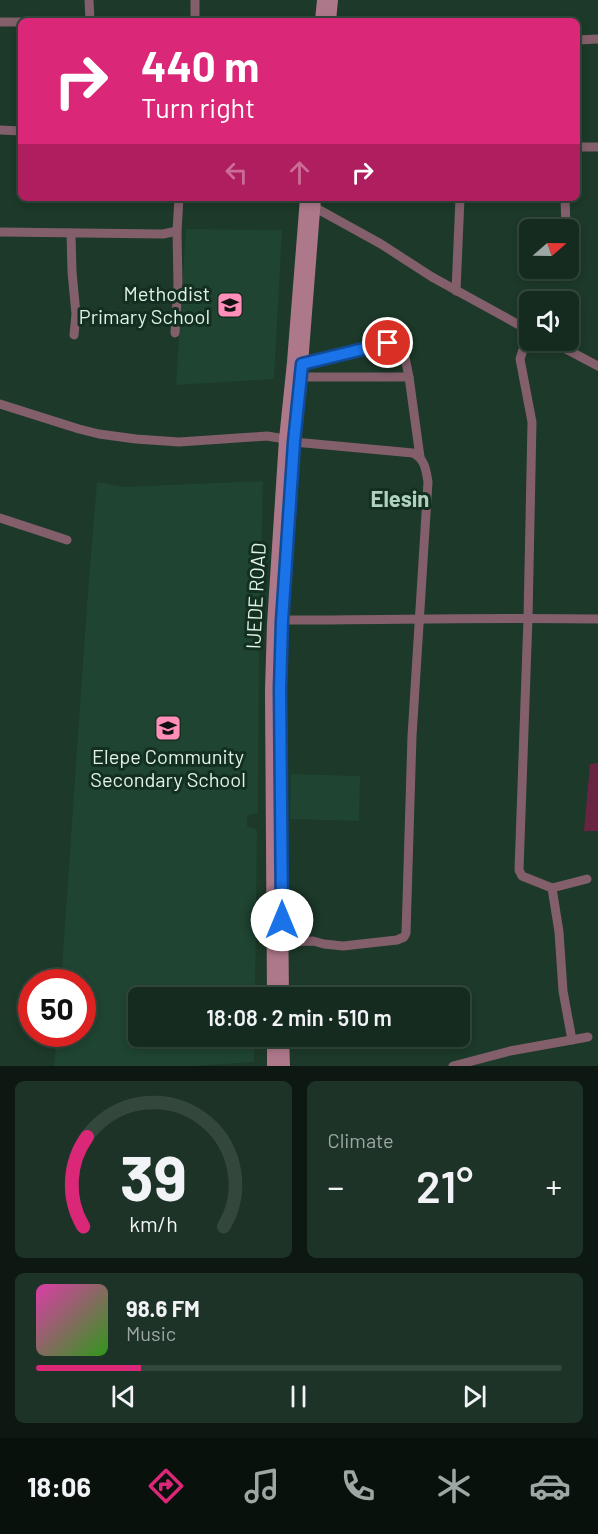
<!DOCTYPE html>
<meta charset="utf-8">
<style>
:root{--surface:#152b1f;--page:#1e3328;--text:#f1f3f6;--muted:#9da7a4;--line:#34473d;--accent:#db2777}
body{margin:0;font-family:Barlow,sans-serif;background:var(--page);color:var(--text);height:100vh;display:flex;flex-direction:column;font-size:22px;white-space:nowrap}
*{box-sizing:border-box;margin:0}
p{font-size:20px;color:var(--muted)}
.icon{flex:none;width:33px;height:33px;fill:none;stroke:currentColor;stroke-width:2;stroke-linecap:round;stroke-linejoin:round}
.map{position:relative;height:1066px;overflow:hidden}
.panel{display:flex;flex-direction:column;gap:15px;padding:15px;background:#0c1811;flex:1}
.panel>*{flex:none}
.hud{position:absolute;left:18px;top:18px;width:562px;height:183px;border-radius:9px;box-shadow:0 3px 9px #0003,0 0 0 2px var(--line);background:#db2777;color:#fff;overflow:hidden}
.needle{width:39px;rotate:70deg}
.fabs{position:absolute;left:519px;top:219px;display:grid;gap:12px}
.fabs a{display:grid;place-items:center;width:60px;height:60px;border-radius:9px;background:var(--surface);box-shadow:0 3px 9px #0003,0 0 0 2px var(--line);font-size:30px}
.speed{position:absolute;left:18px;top:969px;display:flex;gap:12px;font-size:30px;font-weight:700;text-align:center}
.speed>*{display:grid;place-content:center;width:78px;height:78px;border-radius:50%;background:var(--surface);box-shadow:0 3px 9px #0003,0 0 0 2px var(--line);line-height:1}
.speed .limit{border:9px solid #d22;background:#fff;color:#111}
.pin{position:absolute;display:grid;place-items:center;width:51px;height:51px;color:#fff;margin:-26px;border:3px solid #fff;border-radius:50%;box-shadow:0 2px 6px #0007}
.me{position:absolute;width:66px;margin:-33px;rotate:0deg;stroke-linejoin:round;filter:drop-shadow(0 0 4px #0008)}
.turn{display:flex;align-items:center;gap:21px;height:126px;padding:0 24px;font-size:27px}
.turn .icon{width:78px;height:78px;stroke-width:2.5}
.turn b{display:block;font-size:42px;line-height:51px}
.lanes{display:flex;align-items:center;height:57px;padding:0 24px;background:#0003;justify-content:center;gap:30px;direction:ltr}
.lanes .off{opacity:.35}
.big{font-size:45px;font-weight:600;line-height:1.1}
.panel .card{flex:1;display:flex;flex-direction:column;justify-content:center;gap:9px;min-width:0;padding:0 21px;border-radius:9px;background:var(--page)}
.panel .dial{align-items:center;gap:0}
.dial svg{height:156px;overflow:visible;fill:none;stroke:var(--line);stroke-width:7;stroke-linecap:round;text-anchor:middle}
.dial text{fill:var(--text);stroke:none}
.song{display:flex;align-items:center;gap:18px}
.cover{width:72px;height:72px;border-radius:9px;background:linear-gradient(135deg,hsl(320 70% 55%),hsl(110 70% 35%))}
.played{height:6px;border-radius:3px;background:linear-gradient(90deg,var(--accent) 20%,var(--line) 20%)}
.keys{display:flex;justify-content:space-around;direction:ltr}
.heat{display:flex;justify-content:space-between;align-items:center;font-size:33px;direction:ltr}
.panel .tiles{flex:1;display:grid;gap:15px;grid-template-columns:1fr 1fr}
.card:last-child{grid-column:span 2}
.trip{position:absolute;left:128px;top:987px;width:342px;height:60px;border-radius:9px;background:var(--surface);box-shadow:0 3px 9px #0003,0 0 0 2px var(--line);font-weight:600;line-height:60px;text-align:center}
.tabs{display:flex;height:96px;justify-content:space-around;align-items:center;background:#08110c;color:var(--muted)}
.tabs .icon{width:42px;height:42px}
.tabs .active{color:var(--accent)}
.tabs b{font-size:27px;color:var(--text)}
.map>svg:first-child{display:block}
.built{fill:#1f4431}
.green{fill:#692442}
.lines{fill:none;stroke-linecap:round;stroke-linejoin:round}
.minor{stroke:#825f6b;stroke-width:9}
.secondary{stroke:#ae788b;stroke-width:12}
.route-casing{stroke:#114b97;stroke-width:15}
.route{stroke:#1a73e8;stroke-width:10}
.labels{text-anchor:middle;stroke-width:6;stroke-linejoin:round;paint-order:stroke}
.poi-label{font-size:20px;fill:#e1f2e8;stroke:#122f20;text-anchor:end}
.street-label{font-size:20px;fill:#e1f2e8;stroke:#122f20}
.quarter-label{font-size:22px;font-weight:bold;fill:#b0d1bd;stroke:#122f20}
</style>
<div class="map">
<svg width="598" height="1066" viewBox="0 0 598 1066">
<rect width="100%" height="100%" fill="#1c3929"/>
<g class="built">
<path d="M186 229 282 230 274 379 176 385Z"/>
<path d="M263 481 259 643 258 813 247 815V826L257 830 255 997 138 998V1036L254 1037V1062L194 1066H54L57 1034H82V982H61L87 604 97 482 124 487Z"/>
<path d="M291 774 360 776 359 821 290 819Z"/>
</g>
<path class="green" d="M598 763V831H584L590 764Z"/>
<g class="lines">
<g class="minor">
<path d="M89 0 90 21"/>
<path d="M195 0V21"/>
<path d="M0 22H21"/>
<path d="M578 40 598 39"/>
<path d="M0 130 21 131"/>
<path d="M578 147H598"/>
<path d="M565 198 566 230"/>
<path d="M314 207 381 244 432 277 530 331"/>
<path d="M0 232 163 234 177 231 179 198"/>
<path d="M71 233 72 272 76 314 74 335"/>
<path d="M456 291 460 198"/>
<path d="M529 331 520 359 532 422 528 618 519 870 522 876 552 888 587 879"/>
<path d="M175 333 178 284 177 231"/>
<path d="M549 340 598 366"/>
<path d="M302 364 388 343C392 343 395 342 398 344 405 349 407 369 409 377"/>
<path d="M300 377H409L420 457"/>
<path d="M0 404 79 429 99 434 136 439 179 442 267 436 285 439"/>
<path d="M0 518 67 540"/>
<path d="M282 620C388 620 493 617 598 619"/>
<path d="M552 888 559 932 563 991 572 1040"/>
<path d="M282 942 313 941 324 944 343 946 397 940 404 937 406 933 412 736 428 482C426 470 425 459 413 453L294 442"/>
<path d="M453 1066 510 1051 588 1037"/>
</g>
<g class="secondary">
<path d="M321 21 323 0"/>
<path d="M330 21 332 0"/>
<path d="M273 998 271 690 273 624 285 439 293 362 306 198"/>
<path d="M283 998 280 689 282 620 294 442 302 364 315 198"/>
<path d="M283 1036 284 1066"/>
<path d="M273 1066V1036"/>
</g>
</g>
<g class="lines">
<defs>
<path id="route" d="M282 920 280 689 282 621 294 442 302 364 388 343"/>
</defs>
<use href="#route" class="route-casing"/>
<use href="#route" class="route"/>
</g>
<defs>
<symbol id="school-square" viewBox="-11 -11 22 22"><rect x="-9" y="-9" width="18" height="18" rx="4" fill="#ff8eb9" stroke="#122f20"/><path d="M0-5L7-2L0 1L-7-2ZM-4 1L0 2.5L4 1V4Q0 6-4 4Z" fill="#111"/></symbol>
</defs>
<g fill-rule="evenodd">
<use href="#school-square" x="215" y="290" width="30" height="30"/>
<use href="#school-square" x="153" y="713" width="30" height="30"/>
</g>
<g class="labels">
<g class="poi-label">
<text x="210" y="301">Methodist<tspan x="210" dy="23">Primary School</tspan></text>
<text x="168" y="764" text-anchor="middle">Elepe Community<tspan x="168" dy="23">Secondary School</tspan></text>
</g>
<g class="street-label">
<text transform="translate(256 596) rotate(-87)" y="7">IJEDE ROAD</text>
</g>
<g class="quarter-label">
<text x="400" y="507">Elesin</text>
</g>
</g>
</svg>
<div class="fabs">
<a><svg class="needle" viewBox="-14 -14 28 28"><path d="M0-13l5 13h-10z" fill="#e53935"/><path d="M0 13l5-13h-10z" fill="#9da7a4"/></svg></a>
<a><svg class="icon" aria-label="sound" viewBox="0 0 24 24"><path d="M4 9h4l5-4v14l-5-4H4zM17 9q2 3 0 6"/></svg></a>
</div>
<div class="speed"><div class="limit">50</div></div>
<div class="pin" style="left:388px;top:343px;background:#d93025"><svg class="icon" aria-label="arrive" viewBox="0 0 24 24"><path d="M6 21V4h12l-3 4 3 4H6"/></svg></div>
<svg class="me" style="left:282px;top:920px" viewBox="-20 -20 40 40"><circle r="19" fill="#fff"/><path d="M0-13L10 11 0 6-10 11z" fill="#1a73e8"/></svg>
<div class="trip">18:08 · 2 min · 510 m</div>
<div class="hud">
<div class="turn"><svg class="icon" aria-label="right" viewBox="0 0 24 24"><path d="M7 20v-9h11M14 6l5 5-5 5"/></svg><div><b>440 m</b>Turn right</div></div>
<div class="lanes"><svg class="icon off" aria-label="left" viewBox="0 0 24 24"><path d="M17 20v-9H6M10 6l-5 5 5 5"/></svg><svg class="icon off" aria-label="ahead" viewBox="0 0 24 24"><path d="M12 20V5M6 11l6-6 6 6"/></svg><svg class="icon" aria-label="right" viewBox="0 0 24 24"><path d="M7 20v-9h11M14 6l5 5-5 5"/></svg></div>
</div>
</div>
<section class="panel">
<div class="tiles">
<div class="card dial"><svg viewBox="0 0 100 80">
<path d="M14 69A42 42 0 1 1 86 69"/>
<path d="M14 69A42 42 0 0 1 16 23" stroke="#db2777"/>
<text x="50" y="56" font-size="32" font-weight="700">39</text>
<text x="50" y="72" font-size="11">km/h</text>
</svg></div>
<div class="card"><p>Climate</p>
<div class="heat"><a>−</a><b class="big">21°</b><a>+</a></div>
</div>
<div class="card">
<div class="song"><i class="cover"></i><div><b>98.6 FM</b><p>Music</p></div></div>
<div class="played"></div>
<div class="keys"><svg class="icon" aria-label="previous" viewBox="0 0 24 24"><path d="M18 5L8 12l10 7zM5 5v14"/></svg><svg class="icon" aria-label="pause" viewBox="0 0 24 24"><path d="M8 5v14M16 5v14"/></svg><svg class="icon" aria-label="next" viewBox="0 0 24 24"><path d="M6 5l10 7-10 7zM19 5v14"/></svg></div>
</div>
</div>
</section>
<nav class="tabs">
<b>18:06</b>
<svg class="icon active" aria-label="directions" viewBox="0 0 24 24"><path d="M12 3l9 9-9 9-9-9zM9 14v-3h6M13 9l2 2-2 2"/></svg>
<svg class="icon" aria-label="music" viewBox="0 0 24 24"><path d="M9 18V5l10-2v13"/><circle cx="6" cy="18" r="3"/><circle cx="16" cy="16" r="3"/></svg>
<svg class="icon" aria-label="phone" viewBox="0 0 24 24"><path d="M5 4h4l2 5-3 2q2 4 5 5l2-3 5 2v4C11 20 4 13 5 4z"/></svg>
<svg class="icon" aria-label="climate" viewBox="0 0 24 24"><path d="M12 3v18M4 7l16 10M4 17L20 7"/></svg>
<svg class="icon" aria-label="car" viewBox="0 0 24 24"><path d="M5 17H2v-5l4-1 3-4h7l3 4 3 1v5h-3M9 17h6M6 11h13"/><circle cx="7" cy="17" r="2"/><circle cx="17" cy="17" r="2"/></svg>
</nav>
